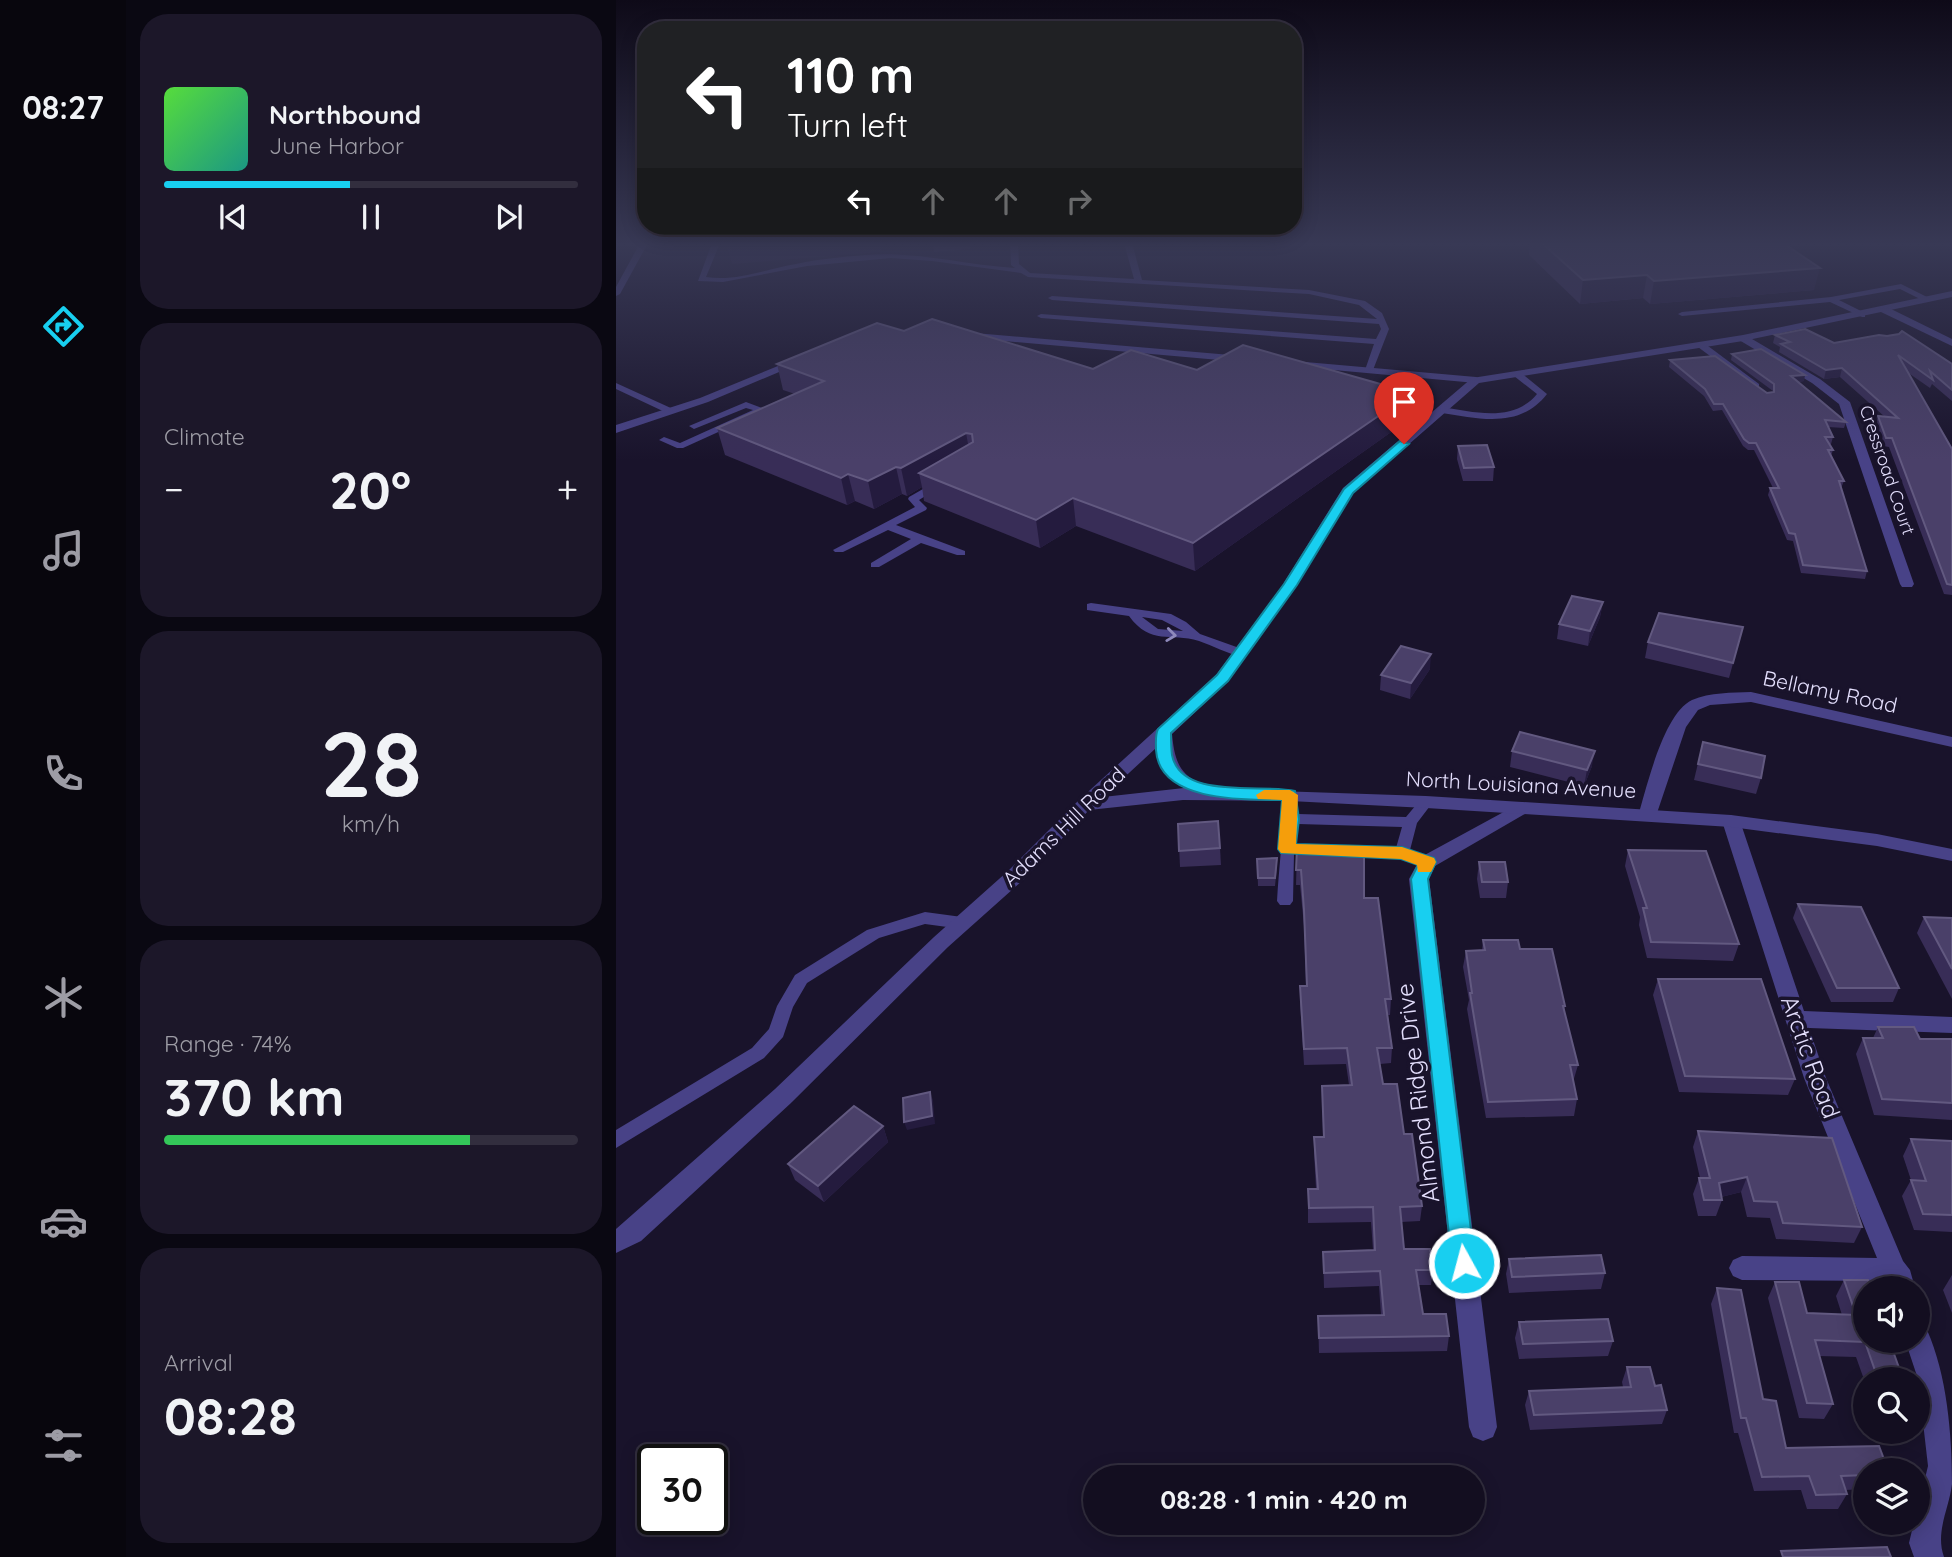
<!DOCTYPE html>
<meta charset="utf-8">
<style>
:root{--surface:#130e20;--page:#1c1729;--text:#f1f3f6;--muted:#9d9ca5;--line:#322e3e;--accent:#18cff0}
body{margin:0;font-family:Quicksand,sans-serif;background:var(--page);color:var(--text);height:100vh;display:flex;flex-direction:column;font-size:26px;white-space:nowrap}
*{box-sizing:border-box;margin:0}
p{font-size:23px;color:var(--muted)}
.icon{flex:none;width:38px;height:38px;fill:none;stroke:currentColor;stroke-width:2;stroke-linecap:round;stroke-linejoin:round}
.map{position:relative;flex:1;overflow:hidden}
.details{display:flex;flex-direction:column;gap:14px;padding:14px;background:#0a0812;width:490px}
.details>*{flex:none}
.top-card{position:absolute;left:21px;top:21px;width:665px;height:214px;border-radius:28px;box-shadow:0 4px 18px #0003,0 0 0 2px var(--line);background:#202124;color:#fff;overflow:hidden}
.buttons{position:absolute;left:1237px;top:1276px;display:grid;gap:14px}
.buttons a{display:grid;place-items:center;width:77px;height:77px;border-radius:50%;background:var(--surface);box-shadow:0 4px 18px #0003,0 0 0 2px var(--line);font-size:35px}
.speed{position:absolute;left:21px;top:1444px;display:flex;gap:14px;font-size:35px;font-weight:700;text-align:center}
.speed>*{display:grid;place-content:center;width:91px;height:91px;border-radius:50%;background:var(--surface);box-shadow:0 4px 18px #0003,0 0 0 2px var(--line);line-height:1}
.speed .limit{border:4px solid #111;border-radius:10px;background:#fff;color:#111}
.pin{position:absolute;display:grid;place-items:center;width:60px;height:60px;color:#fff;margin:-72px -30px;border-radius:50% 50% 50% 0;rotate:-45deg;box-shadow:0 0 7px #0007}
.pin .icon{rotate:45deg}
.me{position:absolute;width:77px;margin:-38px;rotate:353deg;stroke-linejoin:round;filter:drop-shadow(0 0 5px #0008)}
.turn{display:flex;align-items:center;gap:24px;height:147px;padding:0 35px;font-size:32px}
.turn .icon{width:91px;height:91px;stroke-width:2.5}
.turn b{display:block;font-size:49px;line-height:60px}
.lanes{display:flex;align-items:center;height:66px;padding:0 35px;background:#0003;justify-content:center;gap:35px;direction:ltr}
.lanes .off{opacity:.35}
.big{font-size:52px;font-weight:700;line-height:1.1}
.details .tile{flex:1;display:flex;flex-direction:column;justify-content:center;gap:10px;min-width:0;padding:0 24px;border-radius:28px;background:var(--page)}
.details .dial{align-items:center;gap:0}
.dial b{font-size:91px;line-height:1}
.song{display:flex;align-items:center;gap:21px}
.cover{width:84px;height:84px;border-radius:10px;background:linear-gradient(135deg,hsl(110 70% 55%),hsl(170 70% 35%))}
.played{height:7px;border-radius:4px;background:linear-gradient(90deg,var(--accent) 45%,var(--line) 45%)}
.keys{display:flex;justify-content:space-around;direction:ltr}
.heat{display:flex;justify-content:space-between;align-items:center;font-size:38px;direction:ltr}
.charge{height:10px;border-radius:5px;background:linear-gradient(90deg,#34c759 74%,var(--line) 0)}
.trip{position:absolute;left:467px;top:1465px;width:402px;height:70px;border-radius:35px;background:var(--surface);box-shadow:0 4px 18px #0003,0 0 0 2px var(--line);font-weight:700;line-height:70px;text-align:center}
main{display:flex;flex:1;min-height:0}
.menu{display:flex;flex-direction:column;width:126px;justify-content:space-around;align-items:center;background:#08060d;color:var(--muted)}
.menu .icon{width:49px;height:49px}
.menu .current{color:var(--accent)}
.menu b{font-size:32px;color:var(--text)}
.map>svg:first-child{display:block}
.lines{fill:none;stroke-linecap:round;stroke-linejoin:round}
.service{fill:#484287;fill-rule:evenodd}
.minor{fill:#484287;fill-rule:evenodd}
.tertiary{fill:#484287;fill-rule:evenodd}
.wall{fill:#382d57}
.shaded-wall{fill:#241b3e}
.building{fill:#4a4069;stroke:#625980;stroke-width:2}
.oneway{stroke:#8e89bc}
.route{fill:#18cff0;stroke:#10879c;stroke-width:2}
.slow{fill:#f59e0b}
.labels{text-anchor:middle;stroke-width:7;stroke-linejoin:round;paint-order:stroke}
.far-street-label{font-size:18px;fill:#e4dffd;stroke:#19132b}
.street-label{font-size:21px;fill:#e4dffd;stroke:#19132b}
.near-street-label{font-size:24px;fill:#e4dffd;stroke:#19132b}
</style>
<main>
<nav class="menu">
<b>08:27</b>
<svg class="icon current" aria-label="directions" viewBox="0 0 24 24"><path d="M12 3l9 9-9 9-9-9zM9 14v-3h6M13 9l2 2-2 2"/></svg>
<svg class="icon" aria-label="music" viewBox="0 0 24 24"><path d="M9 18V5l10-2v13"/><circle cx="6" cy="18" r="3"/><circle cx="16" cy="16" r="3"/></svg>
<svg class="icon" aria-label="phone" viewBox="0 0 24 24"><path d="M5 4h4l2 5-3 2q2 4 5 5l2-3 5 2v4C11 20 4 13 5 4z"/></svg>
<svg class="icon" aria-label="climate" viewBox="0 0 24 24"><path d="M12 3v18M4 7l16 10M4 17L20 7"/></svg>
<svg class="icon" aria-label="car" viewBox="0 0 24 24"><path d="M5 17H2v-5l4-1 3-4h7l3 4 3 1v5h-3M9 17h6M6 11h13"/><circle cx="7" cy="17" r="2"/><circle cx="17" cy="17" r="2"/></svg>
<svg class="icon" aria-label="filters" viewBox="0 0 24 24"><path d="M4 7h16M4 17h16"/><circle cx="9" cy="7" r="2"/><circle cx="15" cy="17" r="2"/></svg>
</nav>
<section class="details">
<div class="tile">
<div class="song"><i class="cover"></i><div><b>Northbound</b><p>June Harbor</p></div></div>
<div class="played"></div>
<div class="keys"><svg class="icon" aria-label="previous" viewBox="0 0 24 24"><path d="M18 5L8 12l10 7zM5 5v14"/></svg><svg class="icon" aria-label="pause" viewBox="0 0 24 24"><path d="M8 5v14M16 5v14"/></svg><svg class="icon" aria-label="next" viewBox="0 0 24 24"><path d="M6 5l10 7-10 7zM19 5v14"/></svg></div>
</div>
<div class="tile"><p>Climate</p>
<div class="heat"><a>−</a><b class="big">20°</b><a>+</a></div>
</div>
<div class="tile dial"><b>28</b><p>km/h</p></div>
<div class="tile"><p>Range · 74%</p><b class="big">370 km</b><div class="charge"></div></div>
<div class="tile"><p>Arrival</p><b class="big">08:28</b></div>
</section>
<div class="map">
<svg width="1336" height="1557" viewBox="0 0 1336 1557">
<rect width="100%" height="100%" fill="#19132b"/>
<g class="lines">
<g class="service">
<path d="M24 243H32L4 294 0 296V287Z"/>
<path d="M96 243H104L90 277C119 282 151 269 180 264 202 259 226 257 249 255 303 251 347 265 399 268L395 265 394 243H402L403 264 414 273 518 279 508 243H516L526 280 693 290 749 301 766 313 773 329 757 370 753 373 749 370 758 344 425 318 421 316 425 314 760 339 765 329 763 324 436 300 432 298 436 296 761 319 743 305 693 294 412 277 405 273 316 261 275 258 191 266 107 282 82 281Z"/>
<path d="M1285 284 1317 300 1310 302 1284 289 1223 300 1249 313V317H1246L1214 302 1066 316 1062 314 1066 312 1215 297Z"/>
<path d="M1082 343H1088L1143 384V388H1137L1082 347Z"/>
<path d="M898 372H904L931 394C904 429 864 419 826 413L821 410 826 407C858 412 897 423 921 394L898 376Z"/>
<path d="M0 383 57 409 59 411 51 413 0 389Z"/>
<path d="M130 402 151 410 67 448H61L43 440 48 437 64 443 137 410 130 408 78 429 73 426Z"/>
<path d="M321 481 325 482V486L303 500 311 508 310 510 280 525 349 551V555H341L305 543 263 567H255V563L295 539 272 530 227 552H219L217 550 299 507 292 499 293 497Z"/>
<path d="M475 603 555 614 570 622 584 634 629 650 631 653 625 657C611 653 597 646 583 641 554 632 535 646 513 616L471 610V604ZM526 617 546 620 567 631 542 629Z"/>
<path d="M674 790 681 795 682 814 790 817 805 799H815L817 802 801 823 794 850 817 858 820 862 817 866 812 867 785 858 730 856 723 851 730 846 780 848 786 827 682 824 679 844 699 845 706 850 699 855 678 854 677 901 674 905H664L661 901C663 866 668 830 667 795Z"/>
<path d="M309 912 346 917 352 919 354 923 352 927 346 929 309 924 263 938 191 983 177 1007 167 1037 148 1058 0 1148V1130L136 1048 153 1029 161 1006 179 975 251 930Z"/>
</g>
<g class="minor">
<path d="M1265 308H1273L1336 339V346L1265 312Z"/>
<path d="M347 332 626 356 631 359 626 362 343 337V333Z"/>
<path d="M1123 336H1131L1204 379 1234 402 1298 584 1296 587H1286L1284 584 1223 404 1196 383 1123 340Z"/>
<path d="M179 359 189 361 92 402 0 433V425L84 398Z"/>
<path d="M678 361 860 377 866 380 860 383 674 366V362Z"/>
<path d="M1135 692 1336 737V747L1135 702 1094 705 1082 710 1070 727 1040 816 1037 820H1025L1022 816C1031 787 1047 714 1076 700 1094 692 1116 693 1135 692Z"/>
<path d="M906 802 912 804 915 808 912 812 819 866 813 879 881 1427 877 1437 867 1441 857 1437 853 1427 793 879 805 857Z"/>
<path d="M1115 815 1124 821 1188 1011 1336 1017V1033L1193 1028 1210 1078 1287 1261 1294 1270 1299 1288H1273L1271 1281 1126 1280 1117 1276 1113 1268 1117 1260 1126 1256 1261 1258 1188 1078 1106 821Z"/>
<path d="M1302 1326 1311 1330C1331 1375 1336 1434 1336 1484 1333 1509 1319 1532 1328 1557H1298L1293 1543 1298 1522H1302V1507L1312 1466 1302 1379 1289 1340H1302Z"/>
</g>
<path class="tertiary" d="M1336 291V297L1127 341 863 383 737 493 679 587 612 681 556 734C558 754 561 774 583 782 590 784 594 784 599 789L810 796 1115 815 1261 834 1336 849V861L1261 846 1115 827 810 808 674 801 567 800 473 810 406 881 332 947 175 1103 25 1241 0 1253V1229L159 1089 318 937 392 871 462 801 600 675 666 586 727 488 856 378 1127 335ZM540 748 550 774 568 788 487 797Z"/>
</g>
<g class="wall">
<path d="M317 243H354V249L318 252Z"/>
<path d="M914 243H1167L1198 290 1034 304 1027 298 964 304 913 255Z"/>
<path d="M288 331 477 369 581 370 796 393 795 418 579 571 460 526 424 548 308 501 306 487 291 496 286 494 258 509 239 501 231 505 109 455 101 428 179 394 167 390 161 364Z"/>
<path d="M1159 335 1218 343 1336 364V401L1316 384 1314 388 1291 372 1336 449V595L1328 594 1273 447 1267 446 1260 425 1262 416 1269 417 1224 377 1208 379 1163 352 1164 347 1157 343Z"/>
<path d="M1116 354 1188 381 1182 382 1230 422 1228 428 1212 427 1217 437 1215 444H1213L1217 450 1215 456 1228 481 1225 488 1251 571 1249 579 1185 573 1177 541 1171 540 1152 495 1154 488H1157L1138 450H1132L1127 446 1106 410 1097 411 1088 396 1053 367 1054 360 1151 393 1157 392V391L1115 360Z"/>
<path d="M842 446 878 467 877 481H847L841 459Z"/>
<path d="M987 602 984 617 972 646 941 639 943 624Z"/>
<path d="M1127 627 1113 678 1029 658 1032 642Z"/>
<path d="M814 669 794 699 764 690 765 675Z"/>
<path d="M1087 742 1145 778 1140 794 1078 780Z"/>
<path d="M896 751 976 766 968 786 894 767Z"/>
<path d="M562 824 604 848 605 865 564 867Z"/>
<path d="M681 848 748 898 775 999 774 1015H772L776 1048 775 1063 764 1064 767 1084 788 1134 806 1206 804 1221 785 1222 788 1249 817 1270 815 1285H803L807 1314 833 1336 831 1351 703 1353 702 1316 765 1315 763 1286 708 1288 707 1252 757 1250 755 1222 692 1223V1189H700L698 1152V1137H707L706 1086 733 1085 730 1064 688 1065 684 1002V986H690L688 926 684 885H680Z"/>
<path d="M1012 850 1123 944 1117 961 1031 958 1023 925 1024 917 1009 866Z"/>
<path d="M641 859 661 867 659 886H642Z"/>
<path d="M863 862 892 882 890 898H864L861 879Z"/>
<path d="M1182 904 1283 988 1277 1002H1215L1177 918Z"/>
<path d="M1308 917 1336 918V999L1301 933Z"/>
<path d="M867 940 904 949 949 1006 948 1011 962 1065 957 1082 961 1099 958 1116 870 1118 851 1009 853 1000 847 967 850 951 866 950Z"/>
<path d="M1042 979 1179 1079 1172 1095 1063 1092 1037 995Z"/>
<path d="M1262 1027 1304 1039H1336V1120L1258 1115 1240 1054 1247 1038H1257Z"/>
<path d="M267 1126 272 1142 208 1202 179 1180 172 1164Z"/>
<path d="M1082 1131 1246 1227 1238 1243 1160 1239 1154 1218 1131 1217 1125 1192 1105 1197 1106 1200 1100 1216H1082L1077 1194 1083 1178H1084L1077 1147Z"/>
<path d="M1295 1139 1336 1141V1232L1298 1230 1286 1196 1295 1180 1287 1156Z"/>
<path d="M893 1259 989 1273 985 1289 893 1293 890 1274Z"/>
<path d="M1336 1275V1313L1327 1290Z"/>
<path d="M1228 1280 1287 1379H1250V1385L1240 1357 1203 1356 1217 1404 1208 1419 1183 1418 1152 1298 1159 1282 1191 1313 1226 1315 1220 1296Z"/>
<path d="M1101 1288 1147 1399 1170 1448 1250 1470V1489L1229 1490 1231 1494 1222 1509H1191L1185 1490 1138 1491 1122 1433H1118L1095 1304Z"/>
<path d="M903 1322 997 1341 992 1356 903 1359 899 1338Z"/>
<path d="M1011 1367 1039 1386 1051 1410 1046 1424 914 1430 909 1405 913 1391 1007 1387 1006 1382Z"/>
</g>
<g class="shaded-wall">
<path d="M110 243H266L265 252 116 264Z"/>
<path d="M1204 268 1198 290 1034 304 1038 281Z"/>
<path d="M1031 275 1027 298 964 304 967 280Z"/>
<path d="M1226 368 1224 377 1208 379 1210 370Z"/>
<path d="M1189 375 1188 381 1173 383 1175 376Z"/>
<path d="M796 393 795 418 579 571 577 543Z"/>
<path d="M350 433 355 460 303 473 306 487 291 496 285 468Z"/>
<path d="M280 467 286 494 258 509 252 481Z"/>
<path d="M232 474 239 501 231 505 225 478Z"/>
<path d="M457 498 460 526 424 548 420 520Z"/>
<path d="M987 602 984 617 972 646 974 631Z"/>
<path d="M815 654 814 669 794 699 795 683Z"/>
<path d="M979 751 976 766 968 786 971 770Z"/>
<path d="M314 1092 317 1100 319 1124 291 1130 288 1122Z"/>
<path d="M267 1126 272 1142 208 1202 202 1186Z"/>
<path d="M1131 1177 1125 1192 1097 1199 1103 1183Z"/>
</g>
<g class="building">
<path d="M926 243H1167L1204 268 1038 281 1031 275 967 280Z"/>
<path d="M316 319 477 369 515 350 581 370 627 345 796 393 577 543 457 498 420 520 303 473 357 442 356 434 350 433 285 468 280 467 252 481 232 474 225 478 101 428 208 381 161 364 261 323 288 331Z"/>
<path d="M1189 329 1218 343 1263 335 1271 336 1283 334 1286 331 1336 364V390L1314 371 1317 380 1282 355 1336 449V585L1331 584 1276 438H1270L1262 416 1282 418 1226 368 1210 370 1165 344 1174 342 1159 335Z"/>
<path d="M1145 349 1189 375 1175 376 1230 422 1209 420 1217 437H1209L1217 450H1212L1228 481H1223L1251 571 1187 565 1179 534 1173 533 1154 488H1163L1140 443H1133L1128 439 1107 404H1098L1089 389 1054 360 1099 356 1151 393 1158 392V384L1116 354Z"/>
<path d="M871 445 878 467 848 468 842 446Z"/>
<path d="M956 596 987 602 974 631 943 624Z"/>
<path d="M1043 613 1127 627 1117 663 1032 642Z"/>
<path d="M785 646 815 654 795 683 765 675Z"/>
<path d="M904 732 979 751 971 770 896 751Z"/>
<path d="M1087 742 1149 756 1145 778 1082 764Z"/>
<path d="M602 821 604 848 563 851 562 824Z"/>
<path d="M698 845 748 847V898H762L775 999H769L776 1048H761L767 1084H781L788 1134H796L806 1206 784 1207 788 1249H814L817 1270H800L807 1314H830L833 1336 703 1338 702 1316 768 1315 764 1271 708 1273 707 1252 759 1250 757 1207 693 1208 692 1189H702L698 1137H708L706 1086 736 1085 731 1048 688 1049 684 986H691L688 910 685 870H680L681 848H698Z"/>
<path d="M1012 850 1090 851 1123 944 1035 942 1027 908H1031Z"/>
<path d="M661 858 659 878H642L641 859Z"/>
<path d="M863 862H889L892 882H866Z"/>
<path d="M1182 904 1245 907 1283 988H1221Z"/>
<path d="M1308 917 1336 918V969Z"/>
<path d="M867 940H902L904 949H936L949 1006H947L962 1065H954L961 1099 872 1102 854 993H856L850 951 869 950Z"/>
<path d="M1042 979H1145L1179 1079 1069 1076Z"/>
<path d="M1262 1027H1298L1304 1039H1336V1103L1266 1099 1247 1038H1267Z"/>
<path d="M314 1092 316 1116 288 1122 287 1098Z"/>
<path d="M238 1106 267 1126 202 1186 172 1164Z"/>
<path d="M1082 1131 1216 1138 1246 1227 1167 1223 1161 1202 1138 1201 1131 1177 1103 1183 1106 1200H1088L1083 1178H1094Z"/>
<path d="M1295 1139 1336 1141V1215L1307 1214 1295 1180 1310 1181Z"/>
<path d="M985 1255 989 1273 896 1277 893 1259Z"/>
<path d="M1228 1280H1252L1255 1288H1250V1340H1273L1287 1379H1262L1249 1342 1199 1340 1217 1404 1191 1403 1159 1282H1183L1191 1313 1240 1315Z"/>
<path d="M1101 1288 1125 1290 1147 1399 1160 1401 1170 1448 1263 1446 1272 1470H1250V1475L1225 1476 1231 1494 1200 1495 1193 1476 1146 1477 1130 1418H1125Z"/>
<path d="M992 1319 997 1341 907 1344 903 1322Z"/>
<path d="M1011 1367H1034L1039 1386 1045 1385 1051 1410 918 1415 913 1391 1015 1387Z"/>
<path d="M1271 1547 1275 1557H1167L1165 1551Z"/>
</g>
<defs><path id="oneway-chevron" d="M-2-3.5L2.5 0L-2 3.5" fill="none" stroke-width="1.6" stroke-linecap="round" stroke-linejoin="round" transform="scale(1.75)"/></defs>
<use class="oneway" href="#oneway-chevron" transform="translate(555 635) rotate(7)"/>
<linearGradient id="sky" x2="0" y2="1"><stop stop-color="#0e0a18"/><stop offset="0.53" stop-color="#383955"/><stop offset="1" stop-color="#383955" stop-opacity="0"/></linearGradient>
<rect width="1336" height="461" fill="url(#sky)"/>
<path class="route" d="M784 441 793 444 737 493 681 585 612 681 555 733C555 740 555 748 556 755 565 801 647 783 679 791L683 819 680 844 786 847 818 858 820 862 812 879 859 1263 856 1270 848 1273 840 1270 836 1263 795 879 802 865 785 859 665 853 662 849 666 800C628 800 543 802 540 750 540 742 539 735 542 729L601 675 668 584 728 489Z"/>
<path class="slow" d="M648 790H674L682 795 680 844 786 847 818 858 820 862 815 872H802L801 865 785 859 665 853 662 849 666 800 642 799 640 795Z"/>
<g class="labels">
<g class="far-street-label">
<text transform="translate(1271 470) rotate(71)" y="6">Cressroad Court</text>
</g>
<g class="street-label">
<text transform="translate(1214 692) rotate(12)" y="7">Bellamy Road</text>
<text transform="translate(905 785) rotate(3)" y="7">North Louisiana Avenue</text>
<text transform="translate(448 827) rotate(-44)" y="7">Adams Hill Road</text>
</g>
<g class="near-street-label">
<text transform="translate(1194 1057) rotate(70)" y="8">Arctic Road</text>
<text transform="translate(802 1093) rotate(-97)" y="8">Almond Ridge Drive</text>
</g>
</g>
</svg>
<div class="buttons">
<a><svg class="icon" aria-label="sound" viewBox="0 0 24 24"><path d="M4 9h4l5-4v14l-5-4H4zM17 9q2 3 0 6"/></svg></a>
<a><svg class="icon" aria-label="search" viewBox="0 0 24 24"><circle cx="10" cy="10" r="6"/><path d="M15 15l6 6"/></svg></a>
<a><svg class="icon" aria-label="layers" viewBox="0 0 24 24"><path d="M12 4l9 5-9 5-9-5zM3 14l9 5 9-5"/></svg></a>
</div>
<div class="speed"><div class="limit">30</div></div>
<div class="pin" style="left:788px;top:444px;background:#d93025"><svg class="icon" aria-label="arrive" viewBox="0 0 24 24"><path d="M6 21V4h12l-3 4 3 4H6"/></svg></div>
<svg class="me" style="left:848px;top:1263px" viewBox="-20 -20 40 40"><circle r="17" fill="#18cff0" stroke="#fff" stroke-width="3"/><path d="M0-11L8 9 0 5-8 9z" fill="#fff"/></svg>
<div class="trip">08:28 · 1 min · 420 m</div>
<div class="top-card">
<div class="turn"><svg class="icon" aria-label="left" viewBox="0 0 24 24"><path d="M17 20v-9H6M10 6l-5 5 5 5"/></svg><div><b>110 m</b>Turn left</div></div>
<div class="lanes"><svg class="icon" aria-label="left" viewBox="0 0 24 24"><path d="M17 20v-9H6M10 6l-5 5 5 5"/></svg><svg class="icon off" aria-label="ahead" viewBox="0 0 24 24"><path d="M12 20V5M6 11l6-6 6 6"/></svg><svg class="icon off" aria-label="ahead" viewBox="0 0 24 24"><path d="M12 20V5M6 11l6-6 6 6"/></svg><svg class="icon off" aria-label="right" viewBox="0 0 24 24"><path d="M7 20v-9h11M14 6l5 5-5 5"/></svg></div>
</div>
</div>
</main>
